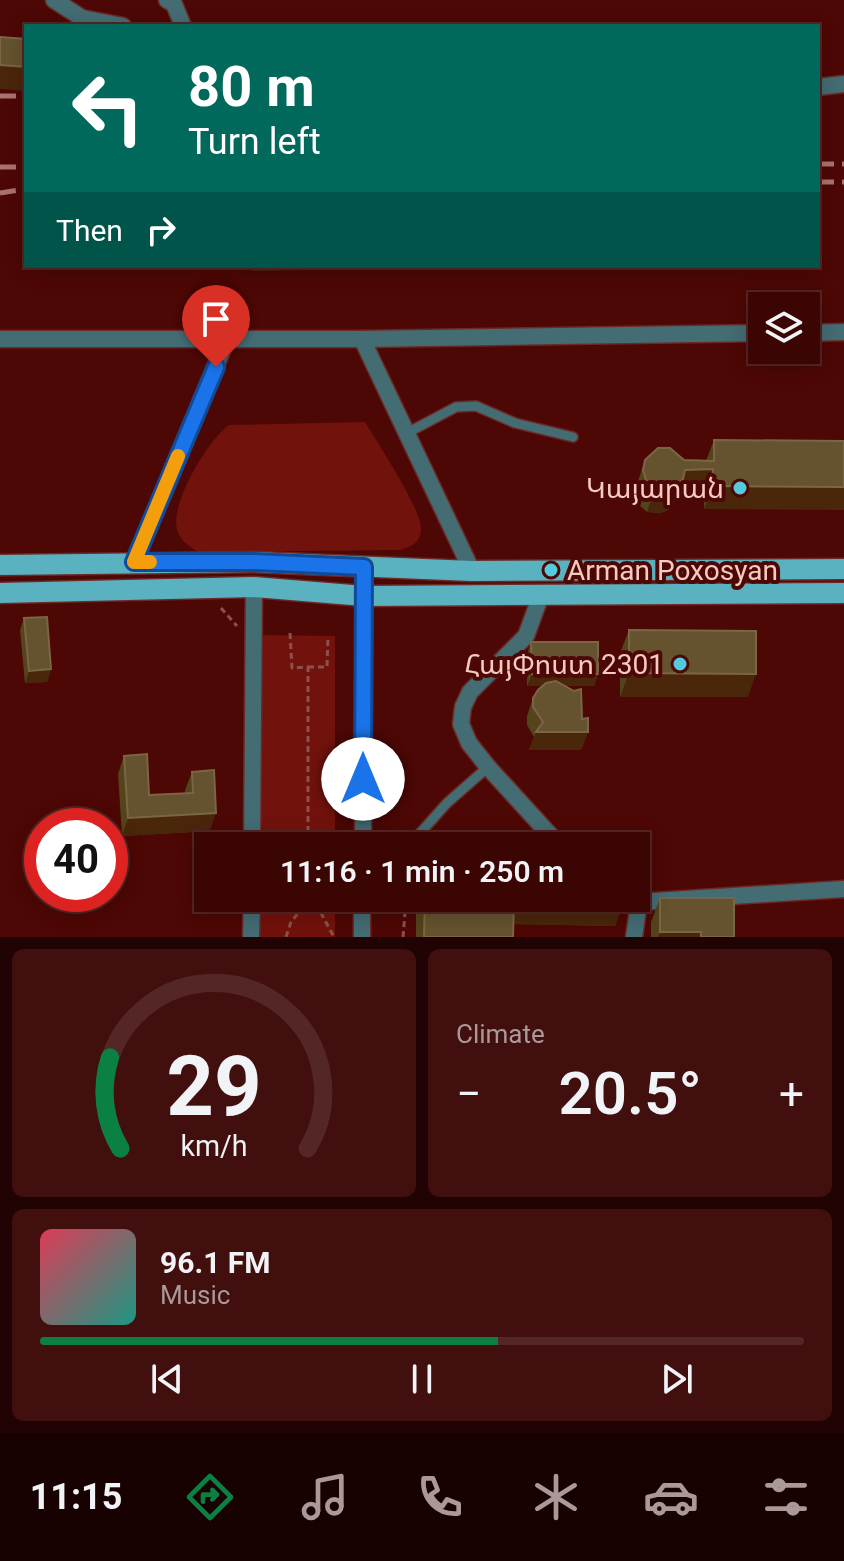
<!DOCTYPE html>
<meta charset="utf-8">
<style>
:root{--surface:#3a0503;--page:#410f0d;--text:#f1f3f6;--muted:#ab999a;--line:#542625;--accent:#0b8043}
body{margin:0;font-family:Roboto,"Noto Sans Armenian",sans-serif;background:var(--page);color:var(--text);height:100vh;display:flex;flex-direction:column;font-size:30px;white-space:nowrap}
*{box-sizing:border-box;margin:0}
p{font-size:26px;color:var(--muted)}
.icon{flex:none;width:44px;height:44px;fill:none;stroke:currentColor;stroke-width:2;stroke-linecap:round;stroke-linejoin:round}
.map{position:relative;height:937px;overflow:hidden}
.details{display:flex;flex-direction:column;gap:12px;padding:12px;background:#200302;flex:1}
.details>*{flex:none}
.guide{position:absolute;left:24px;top:24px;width:796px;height:244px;border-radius:0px;box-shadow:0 4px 20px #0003,0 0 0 2px var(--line);background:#00695c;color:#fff;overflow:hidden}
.controls{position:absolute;left:748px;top:292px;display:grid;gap:16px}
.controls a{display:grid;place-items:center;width:72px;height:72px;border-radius:0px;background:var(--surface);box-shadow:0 4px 20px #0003,0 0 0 2px var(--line);font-size:40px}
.speed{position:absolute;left:24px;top:808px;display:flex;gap:16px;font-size:40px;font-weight:700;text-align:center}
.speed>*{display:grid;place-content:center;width:104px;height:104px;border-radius:50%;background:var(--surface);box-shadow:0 4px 20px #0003,0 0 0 2px var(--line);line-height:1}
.speed .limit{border:12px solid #d22;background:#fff;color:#111}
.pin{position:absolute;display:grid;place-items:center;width:68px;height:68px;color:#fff;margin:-82px -34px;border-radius:50% 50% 50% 0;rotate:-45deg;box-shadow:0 0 8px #0007}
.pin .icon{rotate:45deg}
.me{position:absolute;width:88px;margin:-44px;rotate:0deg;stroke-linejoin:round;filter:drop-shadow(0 0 6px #0008)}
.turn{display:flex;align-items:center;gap:28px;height:168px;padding:0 32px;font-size:36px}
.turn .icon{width:104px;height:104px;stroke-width:2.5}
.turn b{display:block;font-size:56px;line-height:68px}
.then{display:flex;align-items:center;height:76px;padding:0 32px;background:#0003;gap:16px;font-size:30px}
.big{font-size:60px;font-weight:600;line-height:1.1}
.details .widget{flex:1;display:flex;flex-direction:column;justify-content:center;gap:12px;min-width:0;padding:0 28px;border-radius:12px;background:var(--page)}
.details .dial{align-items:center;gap:0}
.dial svg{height:208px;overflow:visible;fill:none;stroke:var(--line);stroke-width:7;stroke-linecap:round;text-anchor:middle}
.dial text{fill:var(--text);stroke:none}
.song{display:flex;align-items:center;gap:24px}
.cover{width:96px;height:96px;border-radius:12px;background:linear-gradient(135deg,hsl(350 70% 55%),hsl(170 70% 35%))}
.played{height:8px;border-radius:4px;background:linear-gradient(90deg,var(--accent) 60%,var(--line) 60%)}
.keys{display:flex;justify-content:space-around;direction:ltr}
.heat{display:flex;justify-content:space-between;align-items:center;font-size:44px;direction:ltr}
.details .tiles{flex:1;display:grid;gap:12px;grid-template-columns:1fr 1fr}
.widget:last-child{grid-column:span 2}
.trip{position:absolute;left:194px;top:832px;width:456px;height:80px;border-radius:0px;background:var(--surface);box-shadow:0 4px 20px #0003,0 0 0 2px var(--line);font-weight:600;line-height:80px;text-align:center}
.menu{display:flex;height:128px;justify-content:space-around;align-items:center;background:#170201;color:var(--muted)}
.menu .icon{width:56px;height:56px}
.menu .on{color:var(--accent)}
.menu b{font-size:36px;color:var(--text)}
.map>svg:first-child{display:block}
.green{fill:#72120c}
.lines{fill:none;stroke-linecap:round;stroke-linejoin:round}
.service-casing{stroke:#6b2a26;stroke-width:12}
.minor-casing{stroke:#6b2a26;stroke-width:19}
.tertiary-casing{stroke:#6b2a26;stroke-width:19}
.primary-casing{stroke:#6b2a26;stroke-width:23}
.path{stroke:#8c514c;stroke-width:3;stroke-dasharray:6 4;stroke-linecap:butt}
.service{stroke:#446c73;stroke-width:9}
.minor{stroke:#446c73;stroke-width:16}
.tertiary{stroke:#446c73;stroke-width:16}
.primary{stroke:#5ab1bf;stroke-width:20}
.rail{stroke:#aa736d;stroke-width:5;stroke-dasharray:16 8;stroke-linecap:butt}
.wall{fill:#54441c}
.shaded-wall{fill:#4a260b}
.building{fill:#65522e;stroke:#7c6545;stroke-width:2}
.route-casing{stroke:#114b97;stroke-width:20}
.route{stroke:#1a73e8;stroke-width:14}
.slow{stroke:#f59e0b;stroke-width:14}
.poi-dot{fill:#54cadd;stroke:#4d0704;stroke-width:3}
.labels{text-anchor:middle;stroke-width:8;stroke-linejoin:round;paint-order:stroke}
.poi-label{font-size:28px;fill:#f5cac2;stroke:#4d0704;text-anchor:end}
</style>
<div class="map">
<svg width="844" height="937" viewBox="0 0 844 937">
<rect width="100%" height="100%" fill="#4d0704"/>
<g class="green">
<path d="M365 422C377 442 423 511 421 530 420 543 411 547 400 550L198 552C188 545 180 541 177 529 170 503 208 440 229 425Z"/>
<path d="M260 635 335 636V846H260Z"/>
<rect x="260" y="898" width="75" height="39"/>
</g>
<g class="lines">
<defs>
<g id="service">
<path d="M407 433 456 407 476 406 515 423 573 437"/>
<path d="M413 846 414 840 447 803 488 767"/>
<path d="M405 902 406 898"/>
</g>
<g id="minor">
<path d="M54 0 82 18 123 26"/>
<path d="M167 0 174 4 183 26"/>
<path d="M818 87 844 84"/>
<path d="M806 333 844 332"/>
<path d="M0 339H362L762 333"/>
<path d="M362 339 472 571"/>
<path d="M134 562 227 339"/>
<path d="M541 595 526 636 470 692 463 707 461 724 469 743 488 767 560 846"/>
<path d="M639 902 844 889"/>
<path d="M634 937 639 902 637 894"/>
</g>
<g id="tertiary">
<path d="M252 846 254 587"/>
<path d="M363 846 364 596"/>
<path d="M251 937 252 898"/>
<path d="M362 937V898"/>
</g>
<g id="primary">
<path d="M0 565 254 562 472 571 844 569"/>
<path d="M0 593 254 587 364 596 844 593"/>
</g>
</defs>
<use href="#service" class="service-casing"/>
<use href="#minor" class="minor-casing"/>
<use href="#tertiary" class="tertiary-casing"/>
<use href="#primary" class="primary-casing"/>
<g class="path">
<path d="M221 608 237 626"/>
<path d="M290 633 292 668 308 667V846"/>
<path d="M308 667H327L328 636"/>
<path d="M268 835 348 836"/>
<path d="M308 898V901L321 913 334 937"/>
<path d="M270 908 298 911"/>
<path d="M321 913 345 909"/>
<path d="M286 937 291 922 308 901"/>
<path d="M403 937 405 913"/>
</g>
<use href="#service" class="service"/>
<use href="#minor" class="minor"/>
<use href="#tertiary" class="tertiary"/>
<use href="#primary" class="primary"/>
<g class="rail">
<path d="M0 96H26"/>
<path d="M818 164H844"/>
<path d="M0 167H26"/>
<path d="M818 182H844"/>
<path d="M0 193 26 189"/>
</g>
</g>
<g class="wall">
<path d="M714 440 844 441 704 509V492L678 493 674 503 668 510 661 513 647 512 638 504 635 494 637 484 645 460 706 461Z"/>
<path d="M24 618 51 669 47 682 25 683 20 630Z"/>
<path d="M629 630 748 697H620V653Z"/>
<path d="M531 642 598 674 594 686H566L588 732 581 750H529L534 737 527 725V716L533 698 543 686H527V654Z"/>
<path d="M124 756 149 795 185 793V790L192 772 210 831 122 836 118 774Z"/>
<path d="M416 898H623V903L615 926 513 924V937H416Z"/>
<path d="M660 898 734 937H651V922Z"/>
</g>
<g class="shaded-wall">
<path d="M0 65 26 67V91L0 89Z"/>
<path d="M254 266H357L356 269 252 271Z"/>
<path d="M713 469 704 492 678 493 674 503 668 510 661 513 647 512 655 488 685 470Z"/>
<path d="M712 486 844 487V510L704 509Z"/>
<path d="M51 669 47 682 25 683 29 671Z"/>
<path d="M629 673 756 674 748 697H620Z"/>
<path d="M532 674H598L594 686H527Z"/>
<path d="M536 732H588L581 750H529Z"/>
<path d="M216 813 210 831 122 836 128 818Z"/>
<path d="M514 901 623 903 615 926 505 924Z"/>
<path d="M660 932H701L699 937H658Z"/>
</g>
<g class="building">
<path d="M0 37 26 39V67L0 65Z"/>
<path d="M714 440 844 441V487L712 486 713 469 685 470 683 479 677 486 669 490 655 488 646 480 643 470 645 460 658 448H670L684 460 714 461Z"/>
<path d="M47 617 51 669 29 671 24 618Z"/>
<path d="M629 630 756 631V674L629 673Z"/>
<path d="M531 642H598V674H532Z"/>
<path d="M556 681 574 691 581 689 582 719 588 718V732H536L543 722 533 707V698L538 690 546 683Z"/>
<path d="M147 754 149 795 193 793 192 772 214 770 216 813 128 818 124 756Z"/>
<path d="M425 842 515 844V846H425Z"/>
<path d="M425 898H623V903L514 901 513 937H424Z"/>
<path d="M660 898H734V937H701V932H660Z"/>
</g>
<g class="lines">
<defs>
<path id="route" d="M216 367 134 562H254L364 567 363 779"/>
</defs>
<use href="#route" class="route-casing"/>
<use href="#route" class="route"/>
<path class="slow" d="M150 562H134L178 456"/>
</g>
<g class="poi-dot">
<circle cx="740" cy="488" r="8"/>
<circle cx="551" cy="570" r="8"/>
<circle cx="680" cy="664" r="8"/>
</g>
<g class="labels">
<g class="poi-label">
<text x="724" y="498">Կայարան</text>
<text x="567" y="580" text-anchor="start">Arman Poxosyan</text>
<text x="664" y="674">ՀայՓոստ 2301</text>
</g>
</g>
</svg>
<div class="controls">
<a><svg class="icon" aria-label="layers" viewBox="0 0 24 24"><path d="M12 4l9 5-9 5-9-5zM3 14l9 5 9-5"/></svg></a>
</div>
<div class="speed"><div class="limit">40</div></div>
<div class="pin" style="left:216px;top:367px;background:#d93025"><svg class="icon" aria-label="arrive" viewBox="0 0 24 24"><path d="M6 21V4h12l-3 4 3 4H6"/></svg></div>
<svg class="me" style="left:363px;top:779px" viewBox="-20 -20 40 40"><circle r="19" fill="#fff"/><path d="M0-13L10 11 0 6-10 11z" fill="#1a73e8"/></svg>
<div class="trip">11:16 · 1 min · 250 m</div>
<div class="guide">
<div class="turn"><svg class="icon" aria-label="left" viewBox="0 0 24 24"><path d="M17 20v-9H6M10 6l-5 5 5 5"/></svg><div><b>80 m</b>Turn left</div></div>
<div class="then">Then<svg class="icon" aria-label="right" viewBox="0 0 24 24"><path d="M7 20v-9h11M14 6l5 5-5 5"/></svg></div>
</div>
</div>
<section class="details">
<div class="tiles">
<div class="widget dial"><svg viewBox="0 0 100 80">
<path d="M14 69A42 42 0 1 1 86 69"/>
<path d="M14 69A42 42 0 0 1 10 34" stroke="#0b8043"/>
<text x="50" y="56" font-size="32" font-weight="700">29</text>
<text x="50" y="72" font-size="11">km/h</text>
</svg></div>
<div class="widget"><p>Climate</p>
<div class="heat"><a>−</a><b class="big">20.5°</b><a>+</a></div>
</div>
<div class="widget">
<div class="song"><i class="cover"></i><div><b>96.1 FM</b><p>Music</p></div></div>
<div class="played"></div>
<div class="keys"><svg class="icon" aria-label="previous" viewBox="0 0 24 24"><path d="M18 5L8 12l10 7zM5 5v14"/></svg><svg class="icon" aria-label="pause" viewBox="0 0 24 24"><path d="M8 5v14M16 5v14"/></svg><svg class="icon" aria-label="next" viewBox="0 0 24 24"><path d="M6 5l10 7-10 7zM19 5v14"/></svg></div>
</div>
</div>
</section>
<nav class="menu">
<b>11:15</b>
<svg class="icon on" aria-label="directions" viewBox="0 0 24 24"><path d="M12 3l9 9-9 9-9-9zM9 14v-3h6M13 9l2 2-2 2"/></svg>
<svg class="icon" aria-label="music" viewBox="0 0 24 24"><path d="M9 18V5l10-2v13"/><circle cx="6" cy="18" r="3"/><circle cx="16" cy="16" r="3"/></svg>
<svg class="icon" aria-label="phone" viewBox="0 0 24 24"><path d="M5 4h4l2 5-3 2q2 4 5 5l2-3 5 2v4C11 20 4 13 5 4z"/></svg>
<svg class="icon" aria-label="climate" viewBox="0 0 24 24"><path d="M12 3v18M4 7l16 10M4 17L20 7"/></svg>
<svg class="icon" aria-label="car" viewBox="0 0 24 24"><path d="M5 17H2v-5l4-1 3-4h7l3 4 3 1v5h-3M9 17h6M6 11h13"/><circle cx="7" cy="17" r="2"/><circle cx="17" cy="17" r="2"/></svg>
<svg class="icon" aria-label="filters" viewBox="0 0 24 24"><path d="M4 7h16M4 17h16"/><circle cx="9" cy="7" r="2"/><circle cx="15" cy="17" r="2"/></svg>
</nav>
